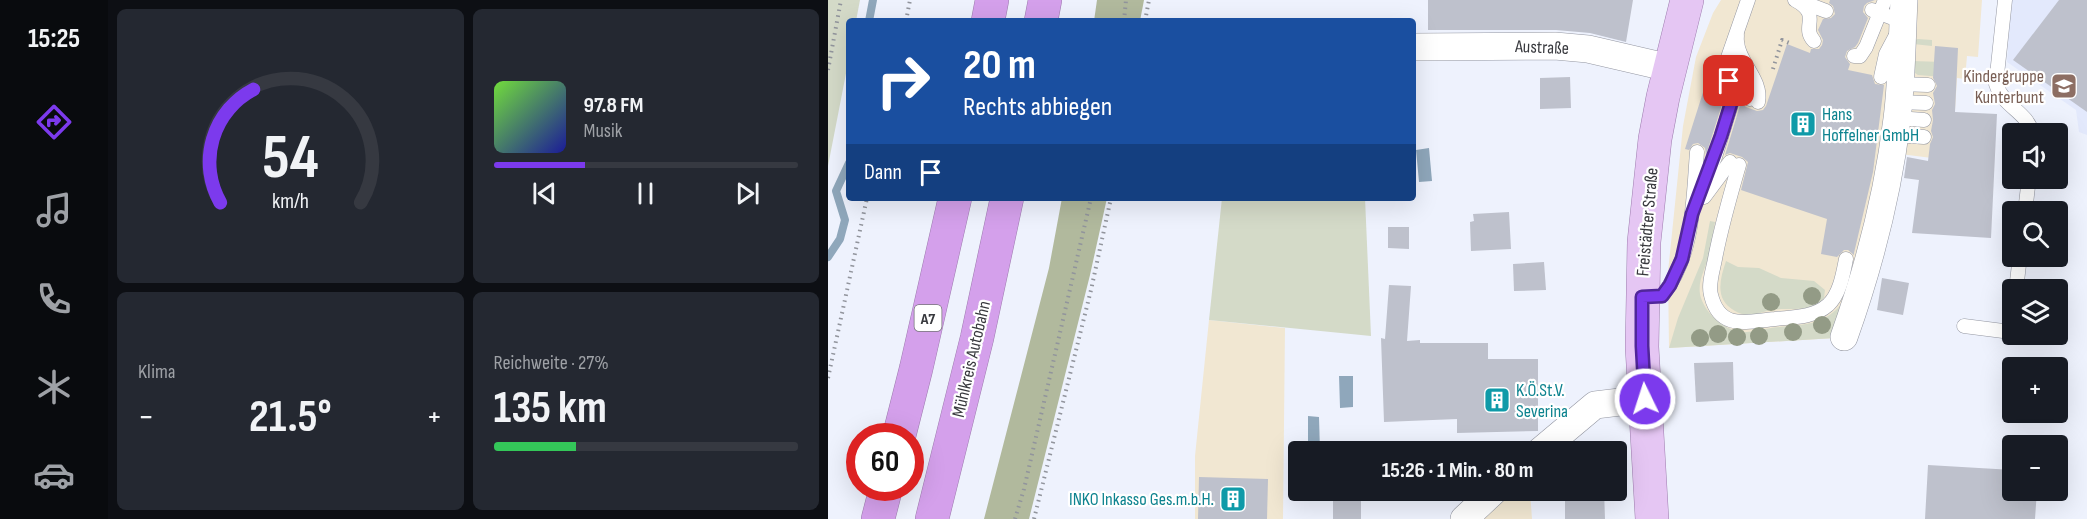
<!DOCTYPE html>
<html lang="de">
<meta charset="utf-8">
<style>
:root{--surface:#171b24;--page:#242831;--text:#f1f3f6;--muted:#9ea1a6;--line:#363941;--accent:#7c3aed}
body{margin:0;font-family:"Sofia Sans Condensed",sans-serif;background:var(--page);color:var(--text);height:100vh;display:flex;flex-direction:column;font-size:22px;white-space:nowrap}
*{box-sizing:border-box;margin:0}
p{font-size:20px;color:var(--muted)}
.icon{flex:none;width:33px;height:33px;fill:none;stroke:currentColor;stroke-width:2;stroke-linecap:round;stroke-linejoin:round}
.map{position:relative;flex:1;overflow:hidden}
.details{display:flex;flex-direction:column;gap:9px;padding:9px;background:#0d0f14;width:720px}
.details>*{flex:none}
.hud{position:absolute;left:18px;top:18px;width:570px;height:183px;border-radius:6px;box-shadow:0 6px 24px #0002;background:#1a4fa0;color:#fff;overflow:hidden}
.fabs{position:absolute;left:1174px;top:123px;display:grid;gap:12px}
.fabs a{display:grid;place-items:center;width:66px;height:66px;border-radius:6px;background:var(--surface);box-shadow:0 6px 24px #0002;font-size:30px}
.speed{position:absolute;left:18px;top:423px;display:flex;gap:12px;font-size:30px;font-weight:700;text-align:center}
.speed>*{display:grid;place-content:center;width:78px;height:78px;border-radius:50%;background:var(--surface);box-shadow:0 6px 24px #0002;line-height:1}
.speed .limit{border:9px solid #d22;background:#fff;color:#111}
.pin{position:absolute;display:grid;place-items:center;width:51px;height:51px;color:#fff;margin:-26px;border-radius:12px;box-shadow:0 3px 9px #0006}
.me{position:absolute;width:66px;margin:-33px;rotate:356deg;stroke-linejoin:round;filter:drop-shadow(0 0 4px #0008)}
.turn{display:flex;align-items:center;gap:21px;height:126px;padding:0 18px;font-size:27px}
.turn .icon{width:78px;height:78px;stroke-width:2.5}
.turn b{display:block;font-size:42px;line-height:51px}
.then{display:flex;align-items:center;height:57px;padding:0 18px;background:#0003;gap:12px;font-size:22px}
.big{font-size:45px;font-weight:700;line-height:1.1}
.details .widget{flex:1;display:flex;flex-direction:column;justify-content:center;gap:9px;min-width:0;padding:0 21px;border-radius:9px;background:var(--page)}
.details .dial{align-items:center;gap:0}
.dial svg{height:156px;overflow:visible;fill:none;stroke:var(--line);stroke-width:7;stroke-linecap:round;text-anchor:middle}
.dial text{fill:var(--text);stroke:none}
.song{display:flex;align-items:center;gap:18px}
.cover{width:72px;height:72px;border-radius:9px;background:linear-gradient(135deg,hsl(100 70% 55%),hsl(240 70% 35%))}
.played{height:6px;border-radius:3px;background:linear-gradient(90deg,var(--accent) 30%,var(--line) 30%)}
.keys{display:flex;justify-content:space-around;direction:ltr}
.heat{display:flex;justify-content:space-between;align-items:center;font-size:33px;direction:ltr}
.charge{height:9px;border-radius:4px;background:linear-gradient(90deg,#34c759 27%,var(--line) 0)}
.details .tiles{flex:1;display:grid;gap:9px;grid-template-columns:repeat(2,1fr)}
.trip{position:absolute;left:460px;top:441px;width:339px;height:60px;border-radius:6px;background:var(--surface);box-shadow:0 6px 24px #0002;font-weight:700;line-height:60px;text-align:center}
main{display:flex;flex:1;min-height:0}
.menu{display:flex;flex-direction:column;width:108px;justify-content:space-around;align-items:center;background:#090b0e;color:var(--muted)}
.menu .icon{width:42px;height:42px}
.menu .active{color:var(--accent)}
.menu b{font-size:27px;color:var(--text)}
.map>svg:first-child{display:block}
.commercial{fill:#f1e7d2}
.built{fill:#e3e9fc}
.green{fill:#d4dac8}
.forest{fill:#b1b99d}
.water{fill:#8fa7bb}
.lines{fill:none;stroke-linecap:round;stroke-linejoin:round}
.stream{stroke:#8fa7bb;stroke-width:8}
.building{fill:#bec1cc}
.lane-casing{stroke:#9497a2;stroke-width:15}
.street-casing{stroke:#9497a2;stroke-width:28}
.primary-casing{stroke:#9d7cae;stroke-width:34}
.highway-casing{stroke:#9d7cae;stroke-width:34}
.path{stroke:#91949c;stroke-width:4;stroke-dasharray:1.5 4.5;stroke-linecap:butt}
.lane{stroke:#fff;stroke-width:14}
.street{stroke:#fff;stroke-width:27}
.primary{stroke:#e5c6f3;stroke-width:33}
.highway{stroke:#d4a0eb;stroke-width:33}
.tree{fill:#939b86}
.route-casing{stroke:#51269a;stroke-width:15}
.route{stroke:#7c3aed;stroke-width:10}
.labels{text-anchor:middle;stroke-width:4.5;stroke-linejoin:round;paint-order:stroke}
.shield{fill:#fff;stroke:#747478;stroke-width:1.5}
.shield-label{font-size:16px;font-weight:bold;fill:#38393e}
.street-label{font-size:18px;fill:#38393e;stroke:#fff}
.education-label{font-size:18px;fill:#785e54;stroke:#fff;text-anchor:end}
.culture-label{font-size:18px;fill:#0d838f;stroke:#fff;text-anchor:start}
</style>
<main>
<nav class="menu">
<b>15:25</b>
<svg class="icon active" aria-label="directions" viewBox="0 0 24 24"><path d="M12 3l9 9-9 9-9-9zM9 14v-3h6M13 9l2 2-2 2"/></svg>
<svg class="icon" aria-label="music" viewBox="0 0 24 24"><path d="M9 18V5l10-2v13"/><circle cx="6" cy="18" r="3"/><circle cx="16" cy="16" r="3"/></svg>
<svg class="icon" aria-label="phone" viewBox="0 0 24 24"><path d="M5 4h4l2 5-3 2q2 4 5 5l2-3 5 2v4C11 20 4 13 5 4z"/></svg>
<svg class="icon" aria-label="climate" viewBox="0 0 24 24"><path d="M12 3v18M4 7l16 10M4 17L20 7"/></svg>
<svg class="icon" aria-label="car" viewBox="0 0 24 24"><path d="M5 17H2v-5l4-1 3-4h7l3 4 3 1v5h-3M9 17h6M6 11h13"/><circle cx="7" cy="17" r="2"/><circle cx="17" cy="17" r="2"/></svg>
</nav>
<section class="details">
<div class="tiles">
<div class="widget dial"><svg viewBox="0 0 100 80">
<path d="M14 69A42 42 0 1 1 86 69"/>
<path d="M14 69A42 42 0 0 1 31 11" stroke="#7c3aed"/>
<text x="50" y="56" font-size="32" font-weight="700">54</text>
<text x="50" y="72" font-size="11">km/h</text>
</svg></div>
<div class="widget">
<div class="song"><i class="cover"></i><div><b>97.8 FM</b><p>Musik</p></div></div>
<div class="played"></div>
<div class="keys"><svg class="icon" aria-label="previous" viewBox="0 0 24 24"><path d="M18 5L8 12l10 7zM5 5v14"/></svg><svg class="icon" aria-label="pause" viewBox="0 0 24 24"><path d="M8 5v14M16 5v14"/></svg><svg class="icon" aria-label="next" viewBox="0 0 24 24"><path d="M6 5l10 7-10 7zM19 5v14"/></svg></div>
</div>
<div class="widget"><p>Klima</p>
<div class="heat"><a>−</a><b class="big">21.5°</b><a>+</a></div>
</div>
<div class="widget"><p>Reichweite · 27%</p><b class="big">135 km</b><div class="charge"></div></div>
</div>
</section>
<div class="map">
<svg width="1259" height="519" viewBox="0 0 1259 519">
<rect width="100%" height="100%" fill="#eef2fd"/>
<g class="commercial">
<path d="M893 0H1154L1150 57 1139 56 1137 79 1129 78 1125 142 1120 160 1056 152 1007 338 841 348 840 272 855 126 868 57 885 13Z"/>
<path d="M381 320 457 328 455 519H367V456Z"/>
<path d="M682 491H702L704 519H650Z"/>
</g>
<path class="built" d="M1183 0H1259V135L1251 132 1248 110 1179 62Z"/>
<g class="green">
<path d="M0 0H32L28 21H21V58L0 166Z"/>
<path d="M1090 39 1104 40V46L1085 44 1084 61 1115 62V77L1090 75 1081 69C1077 58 1077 42 1090 39Z"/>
<path d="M394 198H537L543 336 381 320Z"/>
<path d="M882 221 887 222C885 233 884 244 881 254 878 269 868 282 873 298 879 316 900 333 919 332 930 331 940 328 951 327 980 324 997 325 1016 301L1007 338 841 348 850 318 875 258Z"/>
<path d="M898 261 910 267 931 268 953 278 986 281 997 290 996 298C984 314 960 307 943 310 937 311 931 314 925 315 919 316 912 314 907 311 886 300 892 279 898 261Z"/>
</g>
<g class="forest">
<path d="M269 0H316L312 21H266Z"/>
<path d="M234 198H279L262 275 201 519H156L221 268Z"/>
</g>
<g class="water">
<path d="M601 148 604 181 591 182 588 150Z"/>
<path d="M511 376H525V407L512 408Z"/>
<path d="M480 416 491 417 492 451H480Z"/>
</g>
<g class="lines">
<g class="stream">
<path d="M41 21 45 0"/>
<path d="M0 257 12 239 17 220 8 191 21 163"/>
</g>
</g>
<g class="building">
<path d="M600 0H805L798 42 762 33 728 30H600Z"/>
<path d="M1002 0H1047L1039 3 1036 6 1035 12 1040 18 1030 43 1027 47 1019 51 1017 57 1022 64 1020 70 1044 75 1047 84 1056 85 1045 172 1026 253V255L1020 250H1016L1009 257 993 254 999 219 913 190 920 162 914 157 902 153 897 155 913 102 918 107 929 111 935 110 938 106 959 44 982 53 983 49H991L994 45 995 40 990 30 995 19 1003 18 1007 14 1005 6 1001 3Z"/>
<path d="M1231 0H1259V112L1185 60Z"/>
<path d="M1107 46 1130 48 1127 112 1169 114 1163 238 1084 233 1091 180 1076 178 1079 157 1100 161 1102 144 1105 137 1103 131 1105 120 1104 110 1107 104 1105 93 1109 86 1105 78Z"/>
<path d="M742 77 743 108 712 109V78Z"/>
<path d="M877 86 880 87 882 94 886 97 890 98 897 95 878 155 877 148 870 143 865 144 861 150 857 149Z"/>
<path d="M681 212 683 249 643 251 642 222 646 221 645 214Z"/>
<path d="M560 227H581V249L560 248Z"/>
<path d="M716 262 718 290 686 291 685 264Z"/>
<path d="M1054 278 1081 283 1075 315 1049 310Z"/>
<path d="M561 285 583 286 579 341 592 340V343H660V359H710V431L629 433V419L556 422 553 338 557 339Z"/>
<path d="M905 362 906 400 868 402 866 363Z"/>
<path d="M1100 465 1185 470V490H1209L1207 519H1097Z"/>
<path d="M371 477 440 479 439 519H370Z"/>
<path d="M737 490H776L777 519H737Z"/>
<rect x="505" y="493" width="28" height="26"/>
</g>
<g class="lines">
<defs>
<g id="lane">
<path d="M967 0C995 15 972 26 986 41"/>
<path d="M1177 0 1168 84C1176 108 1198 110 1205 134"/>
<path d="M974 2 998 11"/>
<path d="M1044 10 1075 22 1058 54 1053 77"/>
<path d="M909 35C906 60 935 78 930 102"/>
<path d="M1026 56H1032L1038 47 1057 0"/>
<path d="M905 77 922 99"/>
<path d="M1071 84 1100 85"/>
<path d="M889 89 920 0"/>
<path d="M1070 102 1098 103"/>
<path d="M1069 118 1096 120"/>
<path d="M1067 135 1096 137"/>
<path d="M911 165C902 196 893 227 887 259 885 270 880 284 883 295 892 332 921 321 947 319 965 317 985 318 1000 305 1012 294 1015 274 1018 259"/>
<path d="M876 197 902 162"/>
<path d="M869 201 887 157 906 95 897 67"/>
<path d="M1197 212 1201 178"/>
<path d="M1188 290 1192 256"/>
<path d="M814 297 834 296C866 256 865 201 869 152"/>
<path d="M1136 326 1183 332 1185 312"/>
</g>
<g id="street">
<path d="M585 47 727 46 760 49 842 68"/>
<path d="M1016 337C1041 267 1060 193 1069 119 1074 80 1074 39 1076 0"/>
<path d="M711 452 767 405 817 399"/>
<path d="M636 519 667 490"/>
</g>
<path id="primary" d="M824 519 814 347 816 242 827 139 835 97 859 0"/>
<g id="highway">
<path d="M160 21 164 0"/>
<path d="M213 21 217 0"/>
<path d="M71 436 88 369 127 198"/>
<path d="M50 519 58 488"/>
<path d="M104 519 149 338 179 198"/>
</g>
</defs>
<use href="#lane" class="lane-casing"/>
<use href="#street" class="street-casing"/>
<use href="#primary" class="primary-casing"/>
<use href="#highway" class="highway-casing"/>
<g class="path">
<path d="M78 21 82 0"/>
<path d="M296 21 298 0"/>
<path d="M317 21 321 0"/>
<path d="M945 69 954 40 964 44"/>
<path d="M0 70 13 0"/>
<path d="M0 378 39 198"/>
<path d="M187 519 196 489 263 198"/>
<path d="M206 519 263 290 283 198"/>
</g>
<use href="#lane" class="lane"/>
<use href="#street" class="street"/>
<use href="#primary" class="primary"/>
<use href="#highway" class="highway"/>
</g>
<g class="tree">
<circle cx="984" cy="296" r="9"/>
<circle cx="943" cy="302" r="9"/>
<circle cx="994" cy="325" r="9"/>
<circle cx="965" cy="332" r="9"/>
<circle cx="890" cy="334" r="9"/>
<circle cx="931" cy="336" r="9"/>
<circle cx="909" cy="337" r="9"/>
<circle cx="872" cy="338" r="9"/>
</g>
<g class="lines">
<defs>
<path id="route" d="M817 399 814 346V297L834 296 842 285 854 259 864 214 893 136 906 94 901 81"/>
</defs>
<use href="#route" class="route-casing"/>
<use href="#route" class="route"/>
</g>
<defs>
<symbol id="school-square" viewBox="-11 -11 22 22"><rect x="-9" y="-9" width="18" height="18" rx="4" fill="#8d6e63" stroke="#fff"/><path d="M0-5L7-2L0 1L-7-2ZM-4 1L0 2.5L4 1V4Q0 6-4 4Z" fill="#fff"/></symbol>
<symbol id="building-square" viewBox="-11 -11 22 22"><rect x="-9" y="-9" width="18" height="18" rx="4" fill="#0f9aa8" stroke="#fff"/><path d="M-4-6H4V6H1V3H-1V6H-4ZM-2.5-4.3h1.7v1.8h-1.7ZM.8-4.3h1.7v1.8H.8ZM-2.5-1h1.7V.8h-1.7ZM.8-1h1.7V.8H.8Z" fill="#fff"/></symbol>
</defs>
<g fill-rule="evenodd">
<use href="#school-square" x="1221" y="71" width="30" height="30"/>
<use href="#building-square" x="960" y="109" width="30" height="30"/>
<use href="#building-square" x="654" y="385" width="30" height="30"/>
<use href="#building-square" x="390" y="484" width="30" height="30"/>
</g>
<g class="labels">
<rect class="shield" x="86.5" y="305" width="27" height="26" rx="4.5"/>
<g class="shield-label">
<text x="100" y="324">A7</text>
</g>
<g class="street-label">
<text transform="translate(714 47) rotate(2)" y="6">Austraße</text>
<text transform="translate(819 222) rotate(-85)" y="6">Freistädter Straße</text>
<text transform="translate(143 359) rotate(-77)" y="6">Mühlkreis Autobahn</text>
</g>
<g class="education-label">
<text x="1216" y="82">Kindergruppe<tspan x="1216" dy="21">Kunterbunt</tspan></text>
</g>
<g class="culture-label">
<text x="994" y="120">Hans<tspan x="994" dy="21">Hoffelner GmbH</tspan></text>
<text x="688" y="396">K.Ö.St.V.<tspan x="688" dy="21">Severina</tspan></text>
<text x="386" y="505" text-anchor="end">INKO Inkasso Ges.m.b.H.</text>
</g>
</g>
</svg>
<div class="fabs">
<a><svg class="icon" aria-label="sound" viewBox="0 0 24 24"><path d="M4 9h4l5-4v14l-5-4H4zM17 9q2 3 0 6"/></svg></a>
<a><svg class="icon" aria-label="search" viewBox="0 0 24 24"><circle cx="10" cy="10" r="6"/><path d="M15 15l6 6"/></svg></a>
<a><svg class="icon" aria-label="layers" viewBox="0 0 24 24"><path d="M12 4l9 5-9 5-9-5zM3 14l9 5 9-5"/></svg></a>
<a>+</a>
<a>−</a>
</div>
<div class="speed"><div class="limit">60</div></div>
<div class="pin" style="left:901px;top:81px;background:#d93025"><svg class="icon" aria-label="arrive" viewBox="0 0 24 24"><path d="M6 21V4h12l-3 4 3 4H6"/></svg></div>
<svg class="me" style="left:817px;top:399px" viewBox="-20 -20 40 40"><circle r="17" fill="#7c3aed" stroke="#fff" stroke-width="3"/><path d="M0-11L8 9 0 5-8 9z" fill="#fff"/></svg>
<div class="trip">15:26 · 1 Min. · 80 m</div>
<div class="hud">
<div class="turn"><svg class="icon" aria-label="right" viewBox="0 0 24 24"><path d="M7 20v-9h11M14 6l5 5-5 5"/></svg><div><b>20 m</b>Rechts abbiegen</div></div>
<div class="then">Dann<svg class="icon" aria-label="arrive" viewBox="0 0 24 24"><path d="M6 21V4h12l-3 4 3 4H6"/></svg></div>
</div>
</div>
</main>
